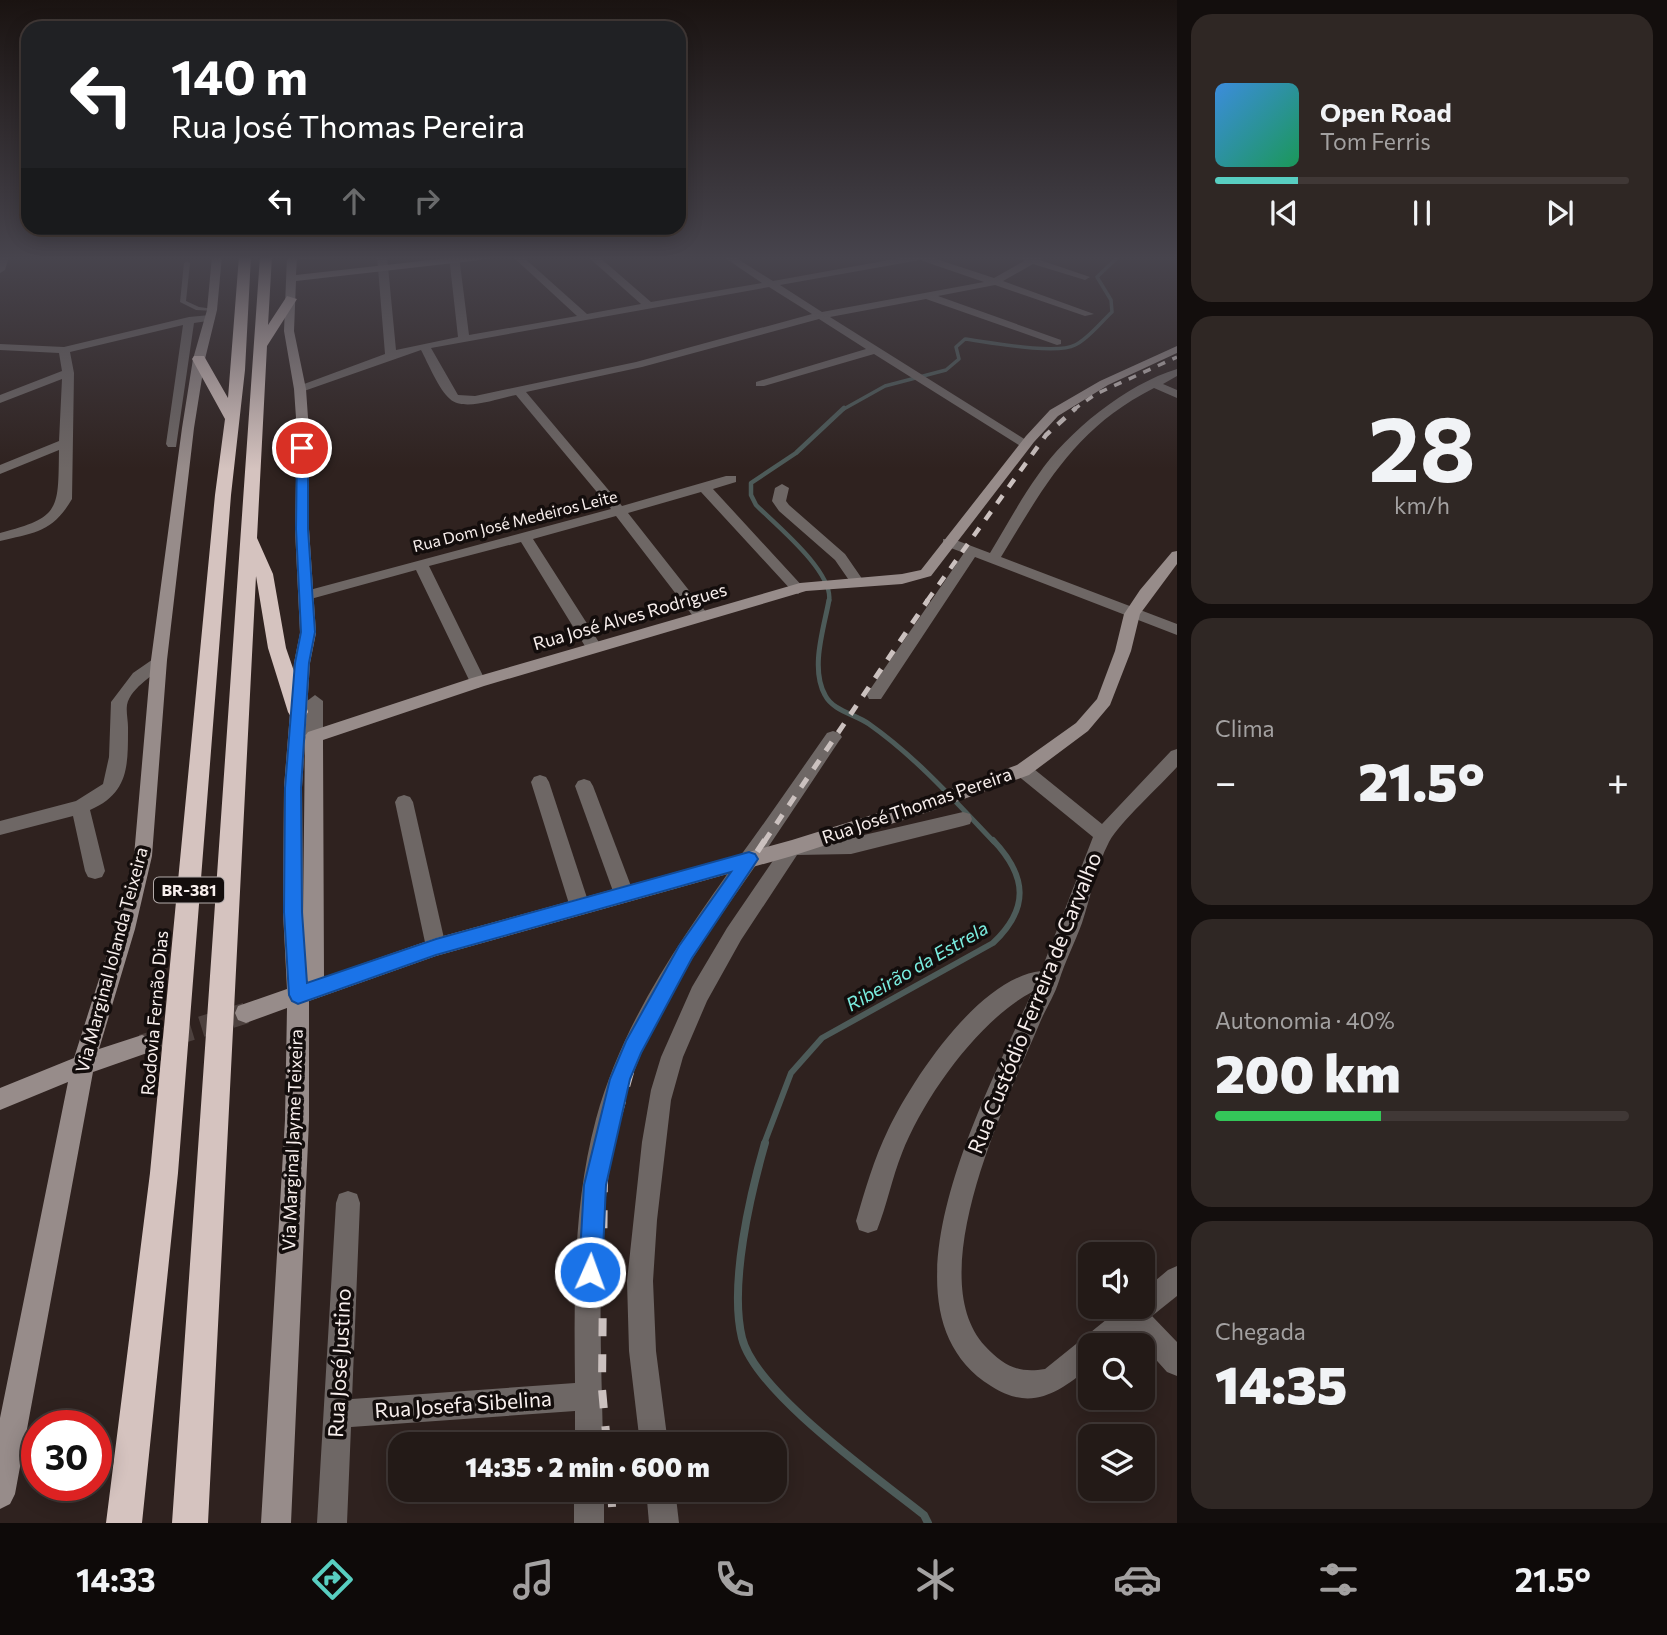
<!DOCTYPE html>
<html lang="pt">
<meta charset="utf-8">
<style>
:root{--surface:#231a17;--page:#2f2724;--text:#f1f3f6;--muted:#a3a1a1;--line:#403836;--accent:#58cec1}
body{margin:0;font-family:Commissioner,sans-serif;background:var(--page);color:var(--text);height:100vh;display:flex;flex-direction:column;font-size:26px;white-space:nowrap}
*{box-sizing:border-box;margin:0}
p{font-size:23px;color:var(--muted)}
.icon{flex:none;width:38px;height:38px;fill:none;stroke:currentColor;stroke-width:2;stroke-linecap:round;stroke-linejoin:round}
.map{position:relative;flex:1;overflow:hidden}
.side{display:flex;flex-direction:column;gap:14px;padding:14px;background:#130e0d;width:490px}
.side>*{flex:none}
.hud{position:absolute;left:21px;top:21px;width:665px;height:214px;border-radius:21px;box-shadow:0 4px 18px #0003,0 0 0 2px var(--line);background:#202124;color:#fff;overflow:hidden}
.fabs{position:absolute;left:1078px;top:1242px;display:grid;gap:14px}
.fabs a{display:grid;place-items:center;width:77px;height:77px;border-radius:14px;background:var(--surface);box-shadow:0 4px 18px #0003,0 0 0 2px var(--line);font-size:35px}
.speed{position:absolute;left:21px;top:1410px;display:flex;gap:14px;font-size:35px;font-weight:700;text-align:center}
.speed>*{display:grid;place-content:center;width:91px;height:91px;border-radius:50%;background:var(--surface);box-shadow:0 4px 18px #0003,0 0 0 2px var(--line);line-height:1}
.speed .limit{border:10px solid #d22;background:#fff;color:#111}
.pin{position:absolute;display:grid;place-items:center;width:60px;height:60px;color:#fff;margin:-30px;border:4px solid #fff;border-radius:50%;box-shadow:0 2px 7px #0007}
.me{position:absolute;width:77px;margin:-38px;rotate:2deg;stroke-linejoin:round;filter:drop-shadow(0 0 5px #0008)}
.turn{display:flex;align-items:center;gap:24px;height:147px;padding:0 35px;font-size:32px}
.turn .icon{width:91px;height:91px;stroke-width:2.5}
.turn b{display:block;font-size:49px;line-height:60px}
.lanes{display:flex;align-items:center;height:66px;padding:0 35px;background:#0003;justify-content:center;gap:35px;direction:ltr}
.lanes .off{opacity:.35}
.big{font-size:52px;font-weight:800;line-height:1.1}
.side .card{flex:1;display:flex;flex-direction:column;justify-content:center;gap:10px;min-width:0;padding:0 24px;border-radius:21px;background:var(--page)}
.side .dial{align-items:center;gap:0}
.dial b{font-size:91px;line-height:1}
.song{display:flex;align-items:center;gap:21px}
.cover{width:84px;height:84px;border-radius:10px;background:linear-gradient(135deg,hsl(210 70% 55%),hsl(150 70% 35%))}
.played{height:7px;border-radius:4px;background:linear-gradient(90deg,var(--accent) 20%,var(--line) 20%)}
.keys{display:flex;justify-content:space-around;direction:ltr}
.heat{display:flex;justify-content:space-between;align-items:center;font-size:38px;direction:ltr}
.charge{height:10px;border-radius:5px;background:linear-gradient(90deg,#34c759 40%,var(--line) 0)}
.trip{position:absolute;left:388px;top:1432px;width:399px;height:70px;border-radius:21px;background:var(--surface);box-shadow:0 4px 18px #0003,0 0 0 2px var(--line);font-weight:800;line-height:70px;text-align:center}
.tabs{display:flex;height:112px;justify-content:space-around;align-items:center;background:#0e0a09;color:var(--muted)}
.tabs .icon{width:49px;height:49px}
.tabs .selected{color:var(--accent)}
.tabs b{font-size:32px;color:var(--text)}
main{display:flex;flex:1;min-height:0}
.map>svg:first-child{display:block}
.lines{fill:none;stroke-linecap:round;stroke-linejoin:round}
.stream-far4{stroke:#4d5b59;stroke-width:3.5}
.stream-far3{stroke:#4d5b59;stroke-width:4.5}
.stream-far2{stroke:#4d5b59;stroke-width:5}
.stream-far1{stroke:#4d5b59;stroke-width:6}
.stream{stroke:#4d5b59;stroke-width:8}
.secondary-tunnel{stroke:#4d413e;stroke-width:21;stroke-dasharray:21 10;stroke-linecap:butt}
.lane{fill:#6e6765;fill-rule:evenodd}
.street{fill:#6e6765;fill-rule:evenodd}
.secondary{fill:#978c8a;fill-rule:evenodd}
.highway{fill:#d5c3bf;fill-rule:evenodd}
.rail-far4{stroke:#cbc1bf;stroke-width:3.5;stroke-dasharray:8 8;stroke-linecap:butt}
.rail-far3{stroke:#cbc1bf;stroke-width:4.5;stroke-dasharray:10 10;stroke-linecap:butt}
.rail-far2{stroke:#cbc1bf;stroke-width:5;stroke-dasharray:11 11;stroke-linecap:butt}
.rail-far1{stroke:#cbc1bf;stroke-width:6;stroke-dasharray:15 15;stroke-linecap:butt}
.rail{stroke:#cbc1bf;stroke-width:8;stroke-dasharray:18 18;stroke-linecap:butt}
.wall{fill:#a77269}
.route{fill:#1a73e8;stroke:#114b97;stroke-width:2}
.labels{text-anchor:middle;stroke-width:7;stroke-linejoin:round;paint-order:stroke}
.far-street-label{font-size:16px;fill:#f8efed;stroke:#130d0c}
.shield{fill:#130d0c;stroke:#b3abaa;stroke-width:2}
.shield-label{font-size:16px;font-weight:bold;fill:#f8efed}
.street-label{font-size:18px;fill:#f8efed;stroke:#130d0c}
.water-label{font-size:19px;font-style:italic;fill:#7aede0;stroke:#130d0c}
.near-street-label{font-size:21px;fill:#f8efed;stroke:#130d0c}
</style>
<main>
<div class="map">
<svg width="1177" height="1523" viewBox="0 0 1177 1523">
<rect width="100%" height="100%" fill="#2f221f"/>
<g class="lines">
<path class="stream-far4" d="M842 410 885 386 946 370 959 359 956 347 965 339C988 342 1056 355 1075 345 1088 339 1101 322 1112 312L1111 300 1097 277 1119 256"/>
<path class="stream-far3" d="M829 601C834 572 776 525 756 505L751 495V483L796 453 844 408"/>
<path class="stream-far2" d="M829 600C824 628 810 668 825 695 833 711 855 714 869 724 916 757 955 801 994 842"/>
<path class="stream-far1" d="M764 1144 791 1073 822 1038 993 943C1029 909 1028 877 993 840"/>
<path class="stream" d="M765 1143C750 1195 729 1285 742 1338 755 1392 879 1479 924 1515L928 1523"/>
<path class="secondary-tunnel" d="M142 1045 246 1013"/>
<path class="lane" d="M187 261 190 263 186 301 199 307 214 309V311L196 310 180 302 184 263Z"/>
<g class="street">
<path d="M0 256H9L5 270 0 273Z"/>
<path d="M377 256H387L396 350 458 337 449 256H459L469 335 577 316 512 256H522L587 314 641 304 587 256H598L651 302 762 283 722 256H733L773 281 911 256H927L994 278 1024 261 1020 258 1022 256H1045L1040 260 1090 277 1085 280 1033 264 1003 281 1094 314 1085 316 995 285 938 296 1061 340V344L1057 345 926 299 830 317 1029 442 1031 445 1025 449 874 354 764 386H756V382L866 349 819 319 642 367 526 392 622 506 726 476H736V482L713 489 805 589 798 594 793 592 701 492 628 513 706 612 709 616 706 620H696L616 516 533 539 602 647 594 652 588 651 521 542 429 566 486 682 478 688 470 682 416 570 307 600 300 595 302 592 611 509 516 395C499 398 464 412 450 399 439 390 428 363 421 350L304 391H296V387L385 354ZM920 260 984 282 822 312 780 285ZM769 287 812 314 636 362 475 396 458 395 431 348Z"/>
<path d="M210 315 215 318 214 320 194 323 176 447H168L166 444 183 325 70 352 74 373 72 499C53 532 34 533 0 541V533C61 517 58 510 59 450L0 474V465L59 441 62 379 0 403V395L62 371 59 353 0 350V344L64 347 189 317Z"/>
<path d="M1177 369V376L1163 384 1177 390V398L1154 388C1075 428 1045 485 1001 557L1177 624V635L975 557 881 699H869L867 695 869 691 964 553 943 545V539H953L990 553C1006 527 1020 500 1038 475 1067 432 1127 384 1177 369Z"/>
<path d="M782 484 789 488 786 501 789 505 845 554 865 583 863 586H853L835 560 779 511 772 501 775 488Z"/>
<path d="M159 655 165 656 167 660C157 675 131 686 127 705 126 712 128 720 128 727 128 766 129 793 90 810L105 871 102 877 95 879 88 877 85 871 73 816 0 835V821L76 801 103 784 109 757 111 702 133 673Z"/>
<path d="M315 695 323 701V736L320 740H308L305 736 307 701Z"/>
<path d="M833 731 839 733 842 737 839 741C811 783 784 824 756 865 701 944 641 1026 619 1121 594 1226 601 1337 603 1444H575V1411L351 1427 347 1523H317L336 1203 339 1194 348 1191 357 1194 360 1203 352 1399 575 1383C574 1296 573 1204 596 1119 623 1020 683 936 741 855 771 814 799 773 827 733Z"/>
<path d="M1177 749V767C1160 786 1120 822 1109 842 1096 867 1091 896 1082 923 1075 942 1065 962 1059 981 1055 994 1047 1007 1041 1020 1010 1095 919 1274 985 1346 1003 1365 1018 1374 1045 1369L1122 1307H1143V1291L1168 1270 1177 1266V1296L1152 1316 1177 1342V1376L1167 1372 1132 1333 1117 1346H1090V1367C1058 1393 1031 1412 991 1386 867 1308 990 1089 1032 992 979 1020 924 1097 902 1153 892 1178 887 1205 877 1230L868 1233 859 1230 856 1221C865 1190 874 1159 888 1130 913 1078 979 978 1041 971L1093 837 1017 775 1014 770 1017 765H1029L1102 824 1171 751Z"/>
<path d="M540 775 546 777 549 782 590 907 587 913 580 915 573 913 570 907 531 782 534 777Z"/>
<path d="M584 779 590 781 593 786 634 894 631 900 624 902 617 900 614 894 575 786 578 781Z"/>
<path d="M404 795 410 797 413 802 446 947 443 953 436 956 429 953 426 947 395 802 398 797Z"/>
<path d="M963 812 970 814 972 819 970 824 963 826 851 854 797 855 741 940 707 1001 683 1057 671 1100 657 1220 653 1281 656 1351 668 1444H640L629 1351 627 1281 642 1142 651 1090 661 1057 692 987 727 928 785 843 851 838Z"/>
<rect x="574" y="1489" width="30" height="34"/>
<path d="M646 1489H675L679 1523H649Z"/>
</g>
<g class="secondary">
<path d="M212 256H222L217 310 205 359 194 428 167 660 152 856 135 929 99 1049 142 1035 150 1038 153 1045 150 1052 93 1072 15 1494 10 1504 0 1509V1418L68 1082 0 1110V1088L74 1058 115 929 134 856 151 660 182 428 193 359 207 310Z"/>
<path d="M287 256H297L296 275 466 256H494L489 259 296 281 294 331 306 389 309 432V529L316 633 310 663 302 787 303 917 305 736 308 732 472 678 800 583 902 574 921 570 1026 436 1050 410 1100 381 1177 346V353L1108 385 1058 416 1034 442 931 576 902 584 806 591 484 686 323 740 324 977 436 938 792 840 923 799 1017 765 1076 723 1097 699 1115 651 1124 614 1140 590 1172 552 1177 551V564L1140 614 1131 651 1110 705 1088 731 1029 775 934 810 792 856 436 956 309 1001V1120L291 1523H261L285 1120 287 1008 246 1023 238 1020 235 1013 238 1006 287 989 283 912 284 787 294 663 300 633 295 529 297 432 294 389 284 331Z"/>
</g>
<g class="highway">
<path d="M239 256H251L245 370 231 495 178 1173 142 1523H106L150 1173 215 495 225 419 192 359 194 356H204L228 398Z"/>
<path d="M260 256H272L268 325 287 296 297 299 267 346 257 538 273 574 286 648 308 712 305 717 298 719 291 717 288 712 268 648 256 576 208 1523H172Z"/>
</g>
<path class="rail-far4" d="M1073 410 1096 394 1177 357"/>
<path class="rail-far3" d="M927 601 1046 435 1076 408"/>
<path class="rail-far2" d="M764 842 928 600"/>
<path class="rail-far1" d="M611 1144 639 1044 679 968 765 840"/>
<g class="rail">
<path d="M607 1444 602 1389 604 1169 611 1143"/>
<path d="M611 1489 613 1523"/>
</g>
</g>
<path class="wall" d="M298 256H374V257L299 259Z"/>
<linearGradient id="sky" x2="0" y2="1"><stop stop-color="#1a1311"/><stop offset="0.55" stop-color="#47444d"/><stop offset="1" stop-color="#47444d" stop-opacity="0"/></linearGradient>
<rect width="1177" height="469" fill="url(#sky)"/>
<path class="route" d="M302 444 308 448V529L315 632 309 663 301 788 302 912 307 983 436 939 749 852 755 854 758 859 692 958 641 1053 630 1079 606 1185 602 1272 599 1280 590 1284 582 1280 579 1272 584 1185 610 1079 626 1041 679 946 731 872 436 955 298 1004 292 1001 289 995 284 912 285 788 295 663 301 632 296 529 297 448Z"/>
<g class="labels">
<g class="far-street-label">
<text transform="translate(515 521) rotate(-14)" y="6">Rua Dom José Medeiros Leite</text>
</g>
<rect class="shield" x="154" y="877.5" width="70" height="25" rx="5"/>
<g class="shield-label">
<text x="189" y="896">BR-381</text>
</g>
<g class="street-label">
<text transform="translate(630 617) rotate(-16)" y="6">Rua José Alves Rodrigues</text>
<text transform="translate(917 806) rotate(-19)" y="6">Rua José Thomas Pereira</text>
<text transform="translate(112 960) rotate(-75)" y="6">Via Marginal Iolanda Teixeira</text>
<text transform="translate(155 1013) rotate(-85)" y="6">Rodovia Fernão Dias</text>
<text transform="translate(293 1140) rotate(-88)" y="6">Via Marginal Jayme Teixeira</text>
</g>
<g class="water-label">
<text transform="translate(917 966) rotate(-30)" y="7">Ribeirão da Estrela</text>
</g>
<g class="near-street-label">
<text transform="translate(1035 1003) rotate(-68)" y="7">Rua Custódio Ferreira de Carvalho</text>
<text transform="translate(340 1363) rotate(-87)" y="7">Rua José Justino</text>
<text transform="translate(463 1405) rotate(-4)" y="7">Rua Josefa Sibelina</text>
</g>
</g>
</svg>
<div class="fabs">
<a><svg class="icon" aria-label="sound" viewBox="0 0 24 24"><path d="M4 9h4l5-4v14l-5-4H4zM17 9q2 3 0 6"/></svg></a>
<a><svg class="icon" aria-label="search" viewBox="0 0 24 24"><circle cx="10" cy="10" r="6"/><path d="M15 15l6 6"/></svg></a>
<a><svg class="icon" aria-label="layers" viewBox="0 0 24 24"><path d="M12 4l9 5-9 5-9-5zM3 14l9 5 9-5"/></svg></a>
</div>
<div class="speed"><div class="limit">30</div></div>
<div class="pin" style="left:302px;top:448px;background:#d93025"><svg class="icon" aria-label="arrive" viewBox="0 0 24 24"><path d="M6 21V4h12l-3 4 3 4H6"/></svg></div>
<svg class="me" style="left:590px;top:1272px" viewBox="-20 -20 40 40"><circle r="17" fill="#1a73e8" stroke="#fff" stroke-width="3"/><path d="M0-11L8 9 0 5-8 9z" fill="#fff"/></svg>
<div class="trip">14:35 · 2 min · 600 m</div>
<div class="hud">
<div class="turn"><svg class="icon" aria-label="left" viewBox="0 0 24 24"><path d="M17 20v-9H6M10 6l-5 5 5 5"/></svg><div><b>140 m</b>Rua José Thomas Pereira</div></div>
<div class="lanes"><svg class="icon" aria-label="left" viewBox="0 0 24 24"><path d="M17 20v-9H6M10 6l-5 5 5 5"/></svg><svg class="icon off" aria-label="ahead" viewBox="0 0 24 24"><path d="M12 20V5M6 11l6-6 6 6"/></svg><svg class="icon off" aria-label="right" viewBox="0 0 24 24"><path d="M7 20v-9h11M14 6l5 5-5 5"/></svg></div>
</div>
</div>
<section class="side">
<div class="card">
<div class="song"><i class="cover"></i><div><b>Open Road</b><p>Tom Ferris</p></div></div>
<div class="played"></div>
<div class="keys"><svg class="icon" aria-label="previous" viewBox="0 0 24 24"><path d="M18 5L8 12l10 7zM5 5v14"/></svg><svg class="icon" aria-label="pause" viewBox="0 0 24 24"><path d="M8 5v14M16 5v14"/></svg><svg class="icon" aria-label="next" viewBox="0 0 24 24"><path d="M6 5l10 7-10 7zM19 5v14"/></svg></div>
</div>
<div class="card dial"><b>28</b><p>km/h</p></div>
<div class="card"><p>Clima</p>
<div class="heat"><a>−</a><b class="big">21.5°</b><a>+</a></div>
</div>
<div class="card"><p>Autonomia · 40%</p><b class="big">200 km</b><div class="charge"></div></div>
<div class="card"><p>Chegada</p><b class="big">14:35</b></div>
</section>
</main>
<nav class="tabs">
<b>14:33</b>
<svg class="icon selected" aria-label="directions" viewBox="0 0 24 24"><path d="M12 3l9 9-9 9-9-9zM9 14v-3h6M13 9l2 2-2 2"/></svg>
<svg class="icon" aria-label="music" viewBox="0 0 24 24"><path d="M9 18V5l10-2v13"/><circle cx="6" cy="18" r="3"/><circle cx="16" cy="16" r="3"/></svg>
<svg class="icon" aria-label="phone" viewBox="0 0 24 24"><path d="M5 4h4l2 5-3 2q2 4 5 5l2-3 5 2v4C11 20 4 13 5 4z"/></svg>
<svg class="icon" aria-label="climate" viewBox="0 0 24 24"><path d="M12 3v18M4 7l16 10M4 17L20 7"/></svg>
<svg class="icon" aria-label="car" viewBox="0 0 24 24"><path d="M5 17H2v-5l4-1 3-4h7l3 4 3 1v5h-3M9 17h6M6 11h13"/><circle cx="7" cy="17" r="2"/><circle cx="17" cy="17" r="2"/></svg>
<svg class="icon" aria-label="filters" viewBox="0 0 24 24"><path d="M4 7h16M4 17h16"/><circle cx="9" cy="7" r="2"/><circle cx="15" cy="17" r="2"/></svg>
<b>21.5°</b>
</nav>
